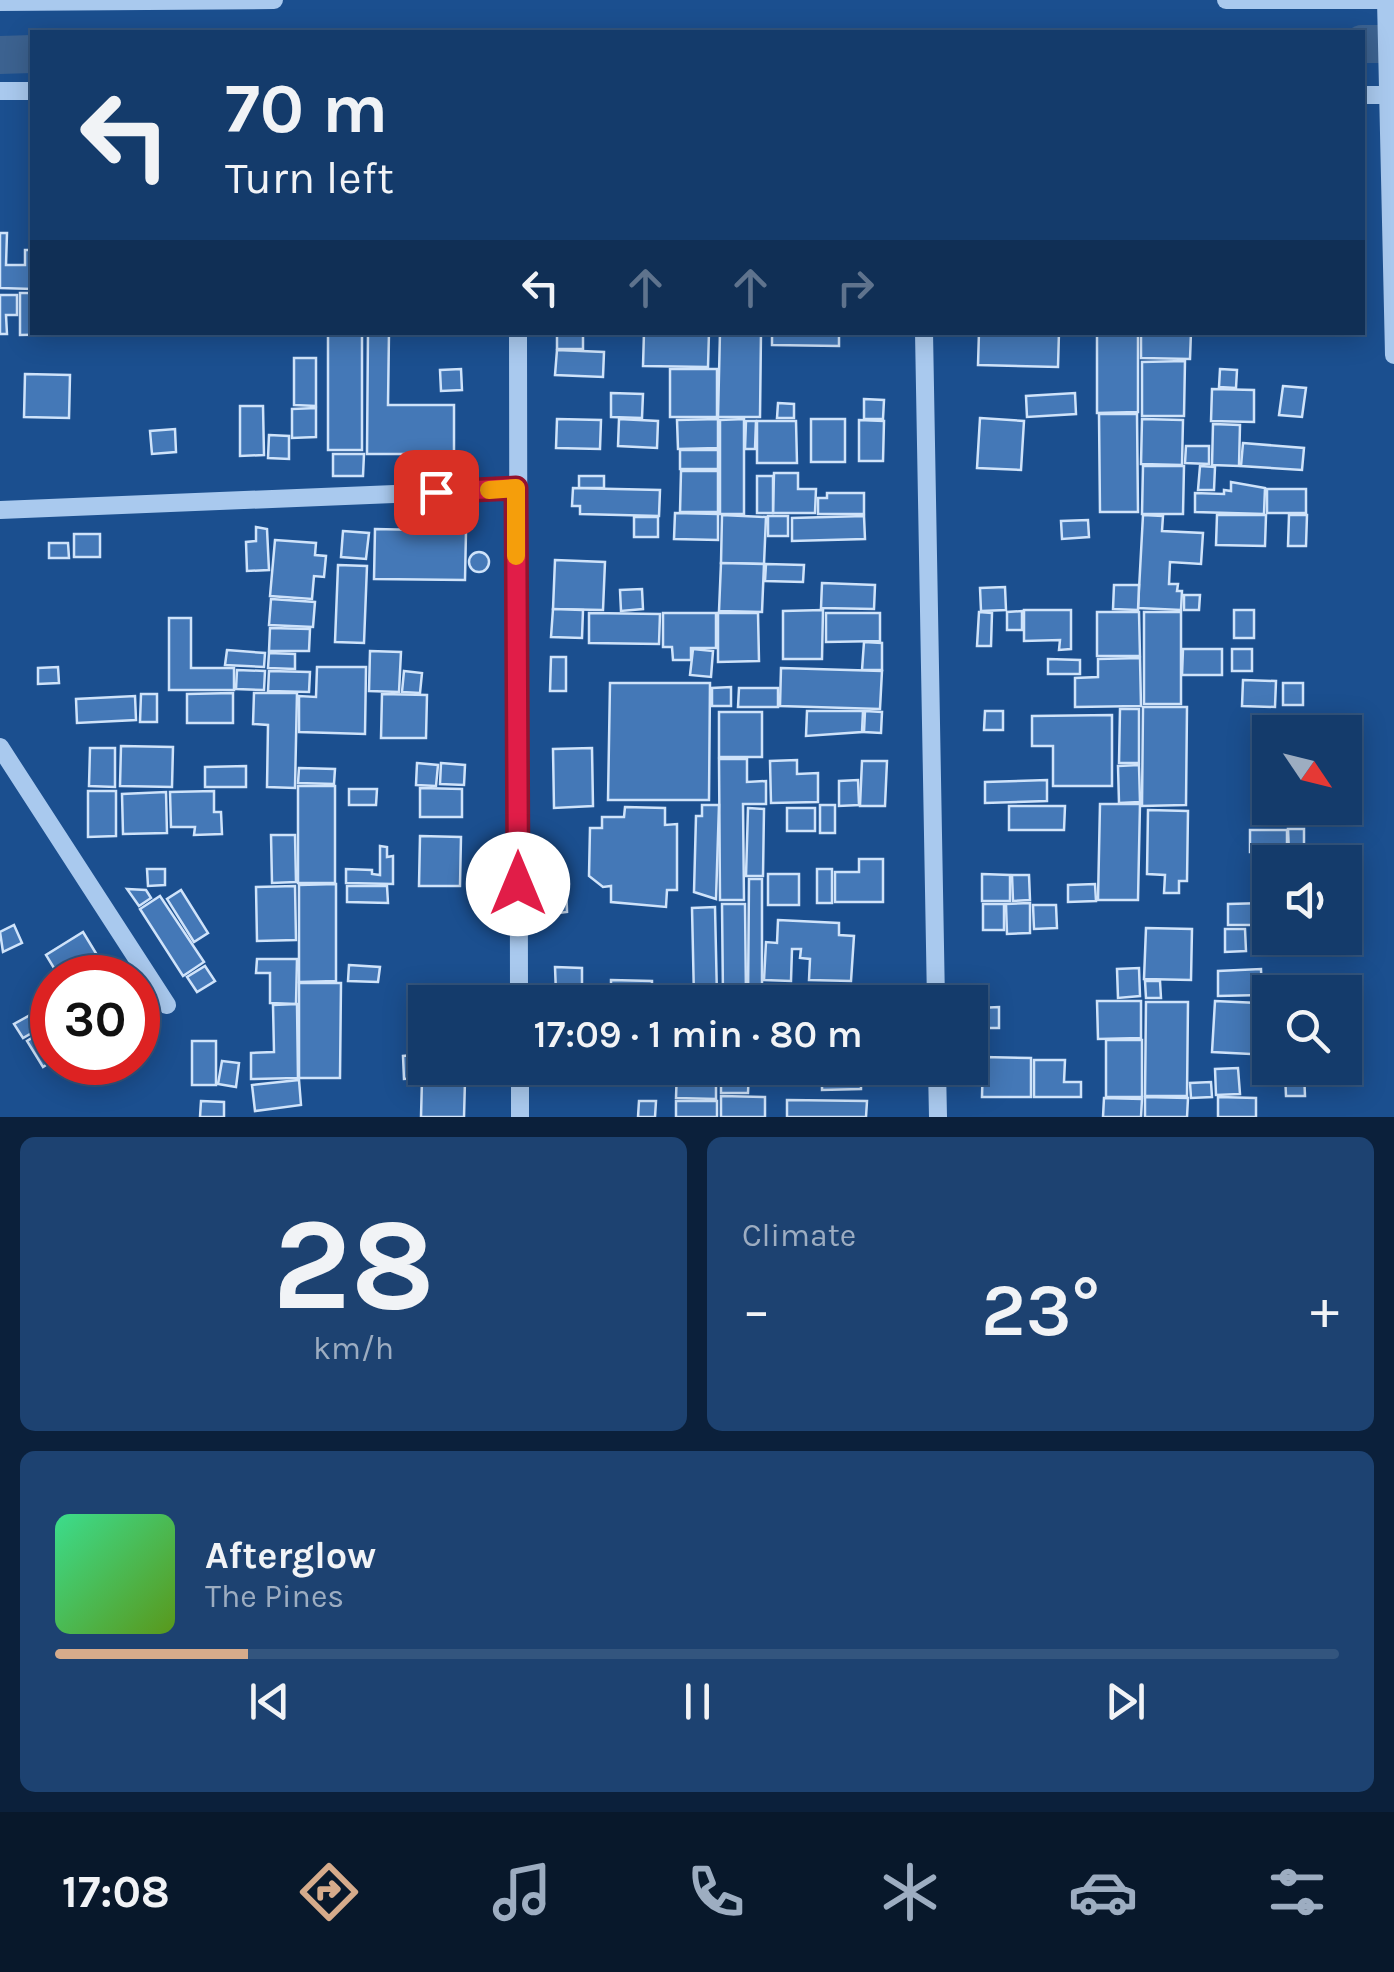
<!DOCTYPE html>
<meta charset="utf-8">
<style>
:root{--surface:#143b6b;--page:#1d4271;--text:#f1f3f6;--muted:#9dadc1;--line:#33557e;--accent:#d6ab8b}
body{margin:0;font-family:Karla,sans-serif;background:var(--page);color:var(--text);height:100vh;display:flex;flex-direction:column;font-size:38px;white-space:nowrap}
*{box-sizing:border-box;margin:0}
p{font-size:32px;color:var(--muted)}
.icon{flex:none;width:55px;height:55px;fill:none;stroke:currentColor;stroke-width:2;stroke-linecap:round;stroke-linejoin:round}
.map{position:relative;height:1117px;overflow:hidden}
.sheet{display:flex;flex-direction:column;gap:20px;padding:20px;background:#0b203b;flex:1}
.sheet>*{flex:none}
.hud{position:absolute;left:30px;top:30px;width:1335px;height:305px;border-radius:0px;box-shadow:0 5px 25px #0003,0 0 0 2px var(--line);background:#143b6b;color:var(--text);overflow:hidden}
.needle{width:65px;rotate:125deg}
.fabs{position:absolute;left:1252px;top:715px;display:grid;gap:20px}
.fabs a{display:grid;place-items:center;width:110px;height:110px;border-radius:0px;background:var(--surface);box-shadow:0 5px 25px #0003,0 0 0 2px var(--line);font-size:50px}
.speed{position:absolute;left:30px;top:955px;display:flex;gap:20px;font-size:50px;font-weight:700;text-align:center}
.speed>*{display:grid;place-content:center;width:130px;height:130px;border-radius:50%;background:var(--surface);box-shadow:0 5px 25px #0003,0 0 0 2px var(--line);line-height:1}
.speed .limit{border:15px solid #d22;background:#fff;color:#111}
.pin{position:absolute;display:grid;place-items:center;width:85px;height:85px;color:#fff;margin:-42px;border-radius:20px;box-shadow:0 5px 15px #0006}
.me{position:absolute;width:110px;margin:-55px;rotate:0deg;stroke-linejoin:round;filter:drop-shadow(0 0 8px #0008)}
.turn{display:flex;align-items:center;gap:35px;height:210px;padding:0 30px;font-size:45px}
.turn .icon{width:130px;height:130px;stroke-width:2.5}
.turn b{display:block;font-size:70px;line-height:85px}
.lanes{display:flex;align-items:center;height:95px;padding:0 30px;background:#0003;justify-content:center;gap:50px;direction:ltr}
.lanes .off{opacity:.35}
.big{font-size:75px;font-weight:600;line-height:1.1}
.sheet .tile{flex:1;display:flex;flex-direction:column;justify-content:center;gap:15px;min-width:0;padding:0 35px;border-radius:15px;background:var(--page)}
.sheet .dial{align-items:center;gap:0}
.dial b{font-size:130px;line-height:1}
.song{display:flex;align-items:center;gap:30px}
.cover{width:120px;height:120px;border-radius:15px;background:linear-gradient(135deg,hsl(150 70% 55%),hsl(90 70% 35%))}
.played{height:10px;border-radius:5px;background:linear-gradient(90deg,var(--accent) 15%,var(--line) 15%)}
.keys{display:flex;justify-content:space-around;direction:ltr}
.heat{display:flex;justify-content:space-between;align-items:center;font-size:55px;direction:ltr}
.sheet .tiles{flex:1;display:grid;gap:20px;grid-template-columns:1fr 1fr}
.tile:last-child{grid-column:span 2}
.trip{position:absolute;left:408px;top:985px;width:580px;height:100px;border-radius:0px;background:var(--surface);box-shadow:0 5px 25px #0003,0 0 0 2px var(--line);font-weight:600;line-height:100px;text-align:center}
.menu{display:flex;height:160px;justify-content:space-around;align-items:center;background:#08182b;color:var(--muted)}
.menu .icon{width:70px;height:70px}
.menu .selected{color:var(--accent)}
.menu b{font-size:45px;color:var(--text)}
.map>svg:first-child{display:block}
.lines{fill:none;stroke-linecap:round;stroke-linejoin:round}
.canal{stroke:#3c6290;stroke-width:38}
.building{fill:#4478b7;stroke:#cfe3fa;stroke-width:2.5}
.minor{stroke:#a9c9ee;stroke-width:18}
.route-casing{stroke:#92132f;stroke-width:25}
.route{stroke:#e11d48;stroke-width:18}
.slow{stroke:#f59e0b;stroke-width:18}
</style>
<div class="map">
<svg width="1394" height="1117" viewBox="0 0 1394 1117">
<rect width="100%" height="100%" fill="#1b4f8f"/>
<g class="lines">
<g class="canal">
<path d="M1362 44H1394"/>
<path d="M0 55 32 54"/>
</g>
</g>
<g class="building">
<path d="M0 233H7L6 265H25V250H32V289L0 288Z"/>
<path d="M20 293H32V332L73 334 20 335Z"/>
<path d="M0 295H17V315H6L7 334H0Z"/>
<rect x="328" y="332" width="34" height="118"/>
<path d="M368 332H389L388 405H454V454H367Z"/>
<rect x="557" y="332" width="26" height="17"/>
<path d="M644 332H709L708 367 643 366Z"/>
<path d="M720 332H761L760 417H718Z"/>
<path d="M772 332H839V346L772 345Z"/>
<path d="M979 332H1059L1058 367 978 365Z"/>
<path d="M1097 332H1138V412L1097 413Z"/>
<path d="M1141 332H1191L1190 359 1141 358Z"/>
<path d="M557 350 604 352 603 377 555 375Z"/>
<path d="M294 358H316V406L294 405Z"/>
<path d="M1185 361 1184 416H1142V362Z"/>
<path d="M461 369 462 390 441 391 440 370Z"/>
<rect x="670" y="369" width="47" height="48"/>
<path d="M1220 369 1237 370 1236 388 1219 387Z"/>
<path d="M25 374 70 375 69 418 24 417Z"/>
<path d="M1283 386 1306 388 1302 417 1279 415Z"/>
<path d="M1212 389 1254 390V422L1211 421Z"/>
<path d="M611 393 643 394 642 418 611 417Z"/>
<path d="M1075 393 1076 414 1027 417 1026 396Z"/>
<path d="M864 399 884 400 883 419H864Z"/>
<path d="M778 403 794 404V418H777Z"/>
<path d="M240 406H263L264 455 240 456Z"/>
<path d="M316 408V437L292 438V409Z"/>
<path d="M1099 414H1137L1138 512H1100Z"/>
<path d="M980 418 1024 421 1021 470 977 468Z"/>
<path d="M557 419 601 420 600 449 556 448Z"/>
<path d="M619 419 658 421 657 448 618 446Z"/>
<path d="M718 419V448L678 449 677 420Z"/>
<path d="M744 419V514H720V420Z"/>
<rect x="811" y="419" width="34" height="43"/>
<path d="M1142 419 1183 420 1182 465 1141 464Z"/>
<path d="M859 420 884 421 883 461H859Z"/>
<path d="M746 421H756L755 449H745Z"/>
<path d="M757 421H796L797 463H757Z"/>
<path d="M1213 424 1240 425 1239 466 1212 465Z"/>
<path d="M175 429 176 452 152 454 150 431Z"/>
<path d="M269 435 289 436V459L268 458Z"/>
<path d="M1243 443 1304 448 1302 470 1241 466Z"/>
<path d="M1186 446H1209V464L1185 463Z"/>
<rect x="680" y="450" width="38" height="19"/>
<path d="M333 454H364L363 476H333Z"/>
<path d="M1143 466H1184L1183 514H1142Z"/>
<path d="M1200 466 1215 467 1214 490H1198Z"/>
<path d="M681 471H718V512H680Z"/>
<path d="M774 473H798V489H816L815 513H773Z"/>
<rect x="579" y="476" width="25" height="12"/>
<rect x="757" y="476" width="16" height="37"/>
<path d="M1231 482 1265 488 1264 514 1195 512V493L1224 494V490L1231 491Z"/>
<path d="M573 488 660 490 659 516 580 514V506H572Z"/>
<rect x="1267" y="489" width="39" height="24"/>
<path d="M827 493H864V514H818V498H827Z"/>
<path d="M675 513 718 514V540L674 539Z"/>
<path d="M722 515 766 517 764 564 721 563Z"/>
<path d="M1143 515 1163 516 1162 531 1203 533 1201 564 1170 562 1169 584H1178L1177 591H1182L1181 610 1138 608Z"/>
<path d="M1217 515H1266L1265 546 1216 545Z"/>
<path d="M1289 515H1307L1306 546H1288Z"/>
<rect x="768" y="516" width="20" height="20"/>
<path d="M864 516 865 539 792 541V518Z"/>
<rect x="634" y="517" width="24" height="20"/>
<path d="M1088 520 1089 537 1062 539 1061 521Z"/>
<path d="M256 527 267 529 269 570 247 571 246 542 256 541Z"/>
<path d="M375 529 466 531 465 580 374 579Z"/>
<path d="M343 531 369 533 366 559 341 557Z"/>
<rect x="74" y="534" width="26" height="23"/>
<path d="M275 540 316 543 315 555 326 556 324 577 314 576 312 599 270 596Z"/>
<path d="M49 543H68L69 558H49Z"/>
<circle cx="479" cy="562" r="10"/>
<path d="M555 560 605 562 603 610 553 609Z"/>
<path d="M721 563 764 564 762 612 719 611Z"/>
<path d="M766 564 804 565 803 582 765 581Z"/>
<path d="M338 565 367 566 364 643 335 642Z"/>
<path d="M822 583 875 585 874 609 821 608Z"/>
<path d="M1114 585H1139L1138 610 1113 609Z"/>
<path d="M1005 587 1006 610 981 611 980 588Z"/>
<path d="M642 589 643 609 621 611 620 590Z"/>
<path d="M1184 595H1200L1199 610H1184Z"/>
<path d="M271 599 315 602 313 627 269 625Z"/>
<path d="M553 609 583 610 582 638 551 637Z"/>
<path d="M823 610 822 659H783V611Z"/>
<path d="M1024 610H1071V649L1059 650 1060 640 1024 641Z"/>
<rect x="1234" y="610" width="20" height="28"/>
<path d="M1022 611V630H1007V612Z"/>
<path d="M979 612 992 613 991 646H977Z"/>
<path d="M1097 612H1139L1140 656H1097Z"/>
<rect x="1144" y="612" width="37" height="92"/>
<path d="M589 613 660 614 659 644 589 643Z"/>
<path d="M663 613H716V648H691V660H673L672 647H663Z"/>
<path d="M718 613H758L759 661 718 662Z"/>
<path d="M826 613H880V641L826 642Z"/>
<path d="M169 618H191V668H234V690H169Z"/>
<path d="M270 628 310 629 309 651H269Z"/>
<path d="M864 642 882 643V670H862Z"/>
<path d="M693 649 713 651 711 677 690 675Z"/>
<path d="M1183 649H1222V675H1182Z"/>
<rect x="1232" y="649" width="20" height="22"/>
<path d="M227 650 265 653 264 667 225 665Z"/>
<path d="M370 651 401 652 399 692 369 691Z"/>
<path d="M269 653 295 654V669L268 668Z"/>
<path d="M551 657H566V691H550Z"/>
<path d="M1140 658 1141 706 1075 707V678L1098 677V659Z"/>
<path d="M1048 659 1080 660V674H1048Z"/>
<path d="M58 667 59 683 38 684V668Z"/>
<path d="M317 667H366L365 734 299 732V696L316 697Z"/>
<path d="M781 668 882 671 880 709 780 706Z"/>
<path d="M237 670 265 671 264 690 236 689Z"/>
<path d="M269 671 310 672 309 692 268 691Z"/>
<path d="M404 671 422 673 420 693 402 692Z"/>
<path d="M1243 680 1276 681 1275 707 1242 706Z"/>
<path d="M610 683H710L709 800H608Z"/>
<rect x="1283" y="683" width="20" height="22"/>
<path d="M731 687V706H712V688Z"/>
<path d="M739 688H778V707H738Z"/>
<path d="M233 693V723H187V694Z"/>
<path d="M254 693H297L295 788 267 787 268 725 253 724Z"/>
<path d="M141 694H157V722H140Z"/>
<path d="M382 694 427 695 426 738H381Z"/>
<path d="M135 696 136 720 77 723 76 699Z"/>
<path d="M1143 707H1187L1186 805 1142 806Z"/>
<path d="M1120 709H1139V763H1119Z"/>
<path d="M807 711H863L862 732 806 736Z"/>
<path d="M865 711 882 712 881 733 864 732Z"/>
<path d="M985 711H1003V730H984Z"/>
<rect x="719" y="712" width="43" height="45"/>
<path d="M1112 715V786H1053V746H1032V716Z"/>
<path d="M121 746 173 747 172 787 120 786Z"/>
<path d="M90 748H115V787L89 786Z"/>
<path d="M592 748 593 806 554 808 553 749Z"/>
<path d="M719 759H747V782L766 781V804H743L744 900H720Z"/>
<path d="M797 760V774L818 773V802L771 803 770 761Z"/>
<path d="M862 761H887L885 806H860Z"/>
<path d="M417 763 438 765 436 786 416 785Z"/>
<path d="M441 763 465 765 464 785 440 784Z"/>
<path d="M1139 765 1140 802 1119 803 1118 766Z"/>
<path d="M246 766V787H205V767Z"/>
<path d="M299 768 335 769 334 784 298 783Z"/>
<path d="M858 780 859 805 839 806V781Z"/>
<path d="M1047 780V801L985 803V782Z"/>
<rect x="298" y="786" width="37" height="97"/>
<path d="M420 788 462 789V817H420Z"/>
<path d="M349 789H377L376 805H349Z"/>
<path d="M88 791H116V836L88 837Z"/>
<path d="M214 791V812H221L222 834 194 835 195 827H171L170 792Z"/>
<path d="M166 792 167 833 123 834 122 794Z"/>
<path d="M1100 804H1140L1138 900H1098Z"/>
<path d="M702 805H719L716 899 694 892 696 816H702Z"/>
<rect x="820" y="805" width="15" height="28"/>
<path d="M1009 806H1065L1064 830H1009Z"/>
<path d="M625 807 665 808V825L677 824V890H667L666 907 611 902V886L603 887 589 876 590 828H602V817H624Z"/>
<path d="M748 808 764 809 763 876H746Z"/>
<rect x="787" y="808" width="28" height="23"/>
<path d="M1148 810 1188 811 1187 881H1179V893H1164L1165 875 1147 874Z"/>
<path d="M1288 829H1304V852L1289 853Z"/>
<rect x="1250" y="830" width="37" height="22"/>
<path d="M271 835H295L296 882 272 883Z"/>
<path d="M420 836 461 837 460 886H419Z"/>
<path d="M380 846 387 847V857L393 856V884L346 883V869L372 870V874L380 875Z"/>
<path d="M859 859H883V902H835V872H859Z"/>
<path d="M147 869H165V885L148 886Z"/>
<rect x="817" y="869" width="15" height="34"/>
<rect x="768" y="874" width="31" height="31"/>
<path d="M982 874 1010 875V901H982Z"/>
<path d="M1012 875H1029L1030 900 1013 901Z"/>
<path d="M749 879H762V998L748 999Z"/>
<path d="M566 880 567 912 550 914 549 881Z"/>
<path d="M336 884V981L299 982V885Z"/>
<path d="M1095 884 1096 901 1068 902V885Z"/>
<path d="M295 886 296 940 257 941 256 887Z"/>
<path d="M347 886H387L388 903 347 902Z"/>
<path d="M127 889 146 890 151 898 139 906Z"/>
<path d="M181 890 208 933 194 942 167 899Z"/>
<path d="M160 896 204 962 183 976 140 909Z"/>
<path d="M1030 903V933L1007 934 1006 904Z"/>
<path d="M1265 903V925H1228V904Z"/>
<path d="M722 904H745L746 997H723Z"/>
<rect x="983" y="904" width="21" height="26"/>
<path d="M1033 905H1056L1057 928 1034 929Z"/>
<path d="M715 907 717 997 694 998 692 908Z"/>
<path d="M778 920 839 923V935L854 936 851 981 809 980 810 959 800 958 801 949H792L791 981 764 980 766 942 777 943Z"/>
<path d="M14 925 22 943 3 952 0 932Z"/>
<path d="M1146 928 1192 929 1191 980 1144 979Z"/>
<path d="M1225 929H1245L1246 951 1225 952Z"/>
<path d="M83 932 111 978H60L46 955Z"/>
<path d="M257 959H297L296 1004 270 1003V973H256Z"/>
<path d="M349 965 380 967 378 982 348 981Z"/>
<path d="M205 966 215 981 197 992 187 977Z"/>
<path d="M555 967 582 968V993H556Z"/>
<path d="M1139 968 1140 996 1118 998 1117 969Z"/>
<path d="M1261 969 1262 995 1218 996V971Z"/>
<path d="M611 980 652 981V999L611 998Z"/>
<path d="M1145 981H1160L1161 998H1146Z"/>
<path d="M299 983H341L340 1078H299Z"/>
<path d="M1097 1001H1141V1038L1098 1039Z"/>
<path d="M1215 1001 1258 1003 1256 1039H1270V1055L1212 1052Z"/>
<path d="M1146 1002H1188L1187 1096H1145Z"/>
<path d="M297 1004 298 1078 251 1079V1053L274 1052 273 1005Z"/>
<path d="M999 1007V1028H978V1008Z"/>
<path d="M41 1009 49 1023 23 1038 14 1024Z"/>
<path d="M48 1028 52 1036V1061L43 1067 27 1041Z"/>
<rect x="1106" y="1040" width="36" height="57"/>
<rect x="192" y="1041" width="24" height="44"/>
<path d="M425 1054V1068H432V1077L404 1079 403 1056Z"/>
<path d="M983 1057 1031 1058V1097H982Z"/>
<path d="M1034 1060H1065L1064 1082H1081V1097H1034Z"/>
<path d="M222 1061 239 1063 236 1087 218 1084Z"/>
<rect x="435" y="1068" width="28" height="10"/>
<path d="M677 1068H716V1099L676 1098Z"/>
<path d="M721 1068H749L748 1093H721Z"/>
<path d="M752 1068H861V1089L822 1090V1077H799V1084H752Z"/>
<path d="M1238 1068 1240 1094 1216 1095 1215 1069Z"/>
<path d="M1285 1073H1304L1305 1096H1286Z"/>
<path d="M422 1079 465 1080 464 1117H421Z"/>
<path d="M299 1080 301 1105 255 1111 252 1085Z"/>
<path d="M1211 1082 1212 1097 1191 1098 1190 1083Z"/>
<path d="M721 1096 765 1097V1117H721Z"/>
<path d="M1145 1097 1188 1098 1187 1117H1145Z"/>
<path d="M1218 1097 1256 1098V1117H1218Z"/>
<path d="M1104 1098 1142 1099 1141 1117H1103Z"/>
<path d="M787 1100 867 1101 866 1117H787Z"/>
<path d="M201 1101 224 1102V1117H200Z"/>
<path d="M639 1101H656L655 1117H638Z"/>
<rect x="676" y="1101" width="41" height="16"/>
</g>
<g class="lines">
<g class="minor">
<path d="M1226 0H1394"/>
<path d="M1386 0 1394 355"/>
<path d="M0 2 274 0"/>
<path d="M0 91H32"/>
<path d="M1362 95H1394"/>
<path d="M518 332 519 1002"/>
<path d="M924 332 936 1002"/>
<path d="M0 510 516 489"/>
<path d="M0 747 167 1005"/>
<path d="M520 1068V1117"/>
<path d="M937 1068 938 1117"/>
</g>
</g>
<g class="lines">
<defs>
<path id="route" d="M436 492 516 488 518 884"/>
</defs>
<use href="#route" class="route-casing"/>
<use href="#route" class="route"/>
<path class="slow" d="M489 490 516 488V556"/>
</g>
</svg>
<div class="fabs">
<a><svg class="needle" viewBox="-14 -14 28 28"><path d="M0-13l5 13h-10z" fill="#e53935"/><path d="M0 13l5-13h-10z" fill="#9dadc1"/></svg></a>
<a><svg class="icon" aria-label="sound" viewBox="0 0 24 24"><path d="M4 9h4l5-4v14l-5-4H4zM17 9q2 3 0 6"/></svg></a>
<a><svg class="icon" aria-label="search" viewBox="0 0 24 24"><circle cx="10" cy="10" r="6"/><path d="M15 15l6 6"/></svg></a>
</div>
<div class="speed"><div class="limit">30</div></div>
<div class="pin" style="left:436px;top:492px;background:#d93025"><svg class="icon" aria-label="arrive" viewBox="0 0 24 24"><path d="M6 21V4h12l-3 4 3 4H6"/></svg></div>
<svg class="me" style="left:518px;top:884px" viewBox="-20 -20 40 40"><circle r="19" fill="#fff"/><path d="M0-13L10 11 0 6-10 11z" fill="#e11d48"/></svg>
<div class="trip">17:09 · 1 min · 80 m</div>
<div class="hud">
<div class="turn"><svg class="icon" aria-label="left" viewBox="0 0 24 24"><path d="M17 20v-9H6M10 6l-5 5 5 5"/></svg><div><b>70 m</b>Turn left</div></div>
<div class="lanes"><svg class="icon" aria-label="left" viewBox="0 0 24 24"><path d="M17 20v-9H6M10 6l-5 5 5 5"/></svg><svg class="icon off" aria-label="ahead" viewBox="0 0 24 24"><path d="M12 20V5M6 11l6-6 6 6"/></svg><svg class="icon off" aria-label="ahead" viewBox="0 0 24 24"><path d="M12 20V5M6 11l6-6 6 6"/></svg><svg class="icon off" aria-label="right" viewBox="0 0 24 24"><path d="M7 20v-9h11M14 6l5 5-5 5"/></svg></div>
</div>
</div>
<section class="sheet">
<div class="tiles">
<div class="tile dial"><b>28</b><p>km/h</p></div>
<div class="tile"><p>Climate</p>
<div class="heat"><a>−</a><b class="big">23°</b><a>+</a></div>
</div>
<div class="tile">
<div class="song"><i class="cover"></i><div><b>Afterglow</b><p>The Pines</p></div></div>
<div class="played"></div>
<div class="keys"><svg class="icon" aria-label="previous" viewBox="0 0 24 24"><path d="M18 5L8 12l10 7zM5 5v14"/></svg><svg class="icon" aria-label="pause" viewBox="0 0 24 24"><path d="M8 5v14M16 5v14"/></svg><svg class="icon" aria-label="next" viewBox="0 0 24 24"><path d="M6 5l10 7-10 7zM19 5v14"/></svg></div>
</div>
</div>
</section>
<nav class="menu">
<b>17:08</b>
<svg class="icon selected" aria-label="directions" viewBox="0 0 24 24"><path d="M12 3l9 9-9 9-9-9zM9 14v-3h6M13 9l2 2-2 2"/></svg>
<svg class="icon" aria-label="music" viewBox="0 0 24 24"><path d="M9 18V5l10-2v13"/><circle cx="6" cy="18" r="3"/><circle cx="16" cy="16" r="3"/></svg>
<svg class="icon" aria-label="phone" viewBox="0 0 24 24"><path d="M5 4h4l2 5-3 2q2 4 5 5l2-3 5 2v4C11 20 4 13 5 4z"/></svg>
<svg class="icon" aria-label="climate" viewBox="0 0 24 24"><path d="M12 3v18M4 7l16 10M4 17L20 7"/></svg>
<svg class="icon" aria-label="car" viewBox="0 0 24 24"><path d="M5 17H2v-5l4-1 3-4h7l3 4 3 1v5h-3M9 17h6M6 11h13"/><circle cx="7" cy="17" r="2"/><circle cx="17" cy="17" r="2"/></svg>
<svg class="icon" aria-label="filters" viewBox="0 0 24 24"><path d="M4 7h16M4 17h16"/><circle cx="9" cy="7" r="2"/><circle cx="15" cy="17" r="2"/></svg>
</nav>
